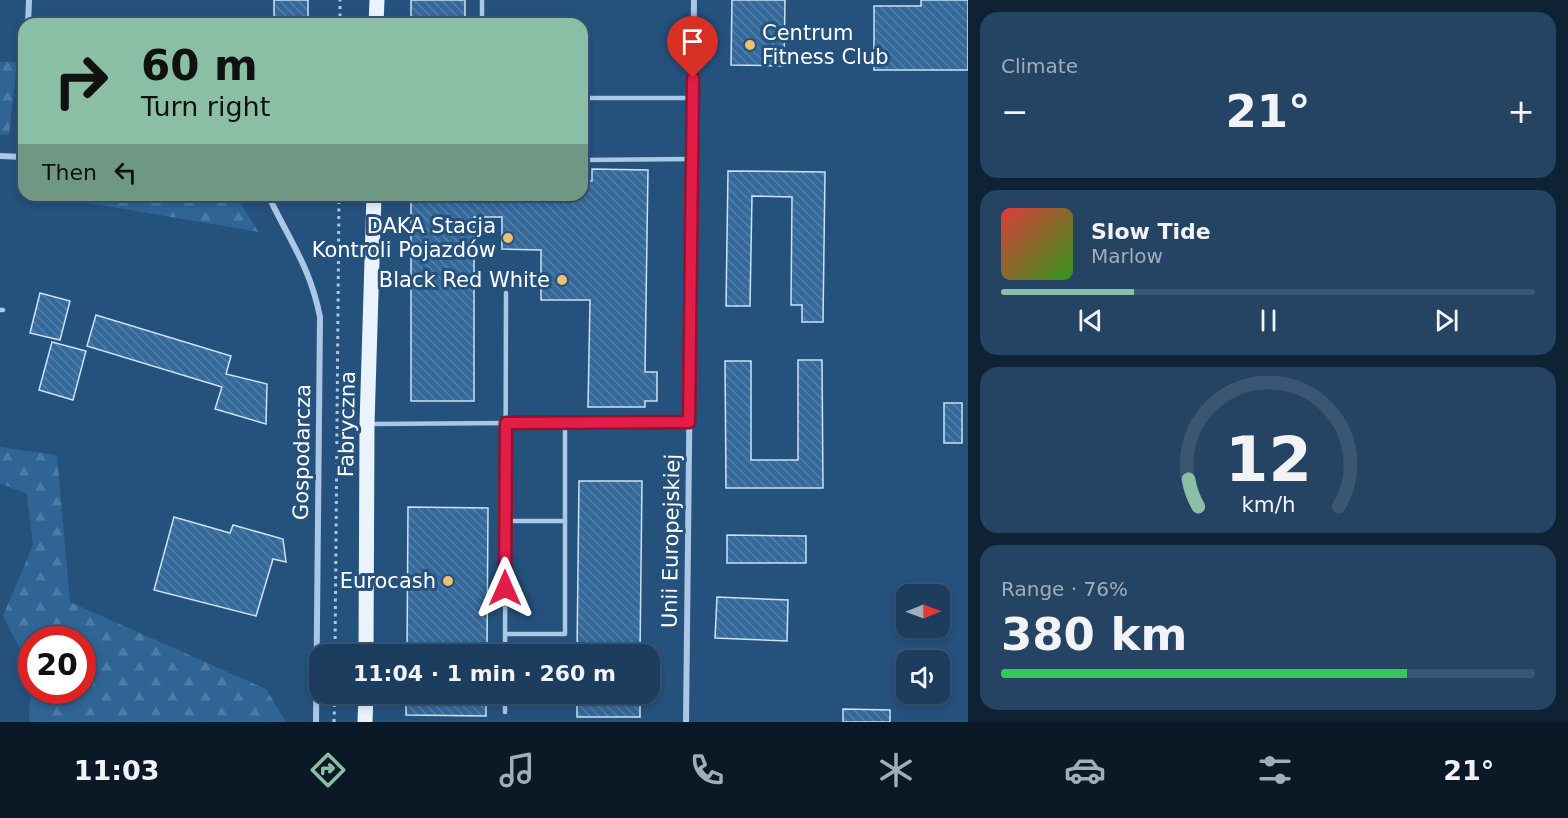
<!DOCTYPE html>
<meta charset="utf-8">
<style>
:root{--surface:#1c3d5e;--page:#254464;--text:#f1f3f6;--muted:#a0aebc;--line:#3a5673;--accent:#8abfa5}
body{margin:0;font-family:"DejaVu Sans",sans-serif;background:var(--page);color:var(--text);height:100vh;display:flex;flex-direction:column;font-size:22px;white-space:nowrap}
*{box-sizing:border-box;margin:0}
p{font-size:20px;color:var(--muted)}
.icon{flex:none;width:33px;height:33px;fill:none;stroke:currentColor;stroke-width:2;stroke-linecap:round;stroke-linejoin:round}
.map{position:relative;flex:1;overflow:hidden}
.drawer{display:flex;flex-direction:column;gap:12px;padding:12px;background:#0f2234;width:600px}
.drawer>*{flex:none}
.guide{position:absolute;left:18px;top:18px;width:570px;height:183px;border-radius:18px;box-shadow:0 3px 9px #0003,0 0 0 2px var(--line);background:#8abfa5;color:#111;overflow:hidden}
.needle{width:39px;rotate:89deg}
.buttons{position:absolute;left:896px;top:584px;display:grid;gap:12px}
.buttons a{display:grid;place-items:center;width:54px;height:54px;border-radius:12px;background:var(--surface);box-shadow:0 3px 9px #0003,0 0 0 2px var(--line);font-size:30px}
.speed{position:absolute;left:18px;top:626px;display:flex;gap:12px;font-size:30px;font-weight:700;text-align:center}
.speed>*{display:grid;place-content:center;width:78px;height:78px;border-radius:50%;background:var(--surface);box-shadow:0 3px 9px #0003,0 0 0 2px var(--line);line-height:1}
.speed .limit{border:9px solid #d22;background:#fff;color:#111}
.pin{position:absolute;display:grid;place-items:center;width:51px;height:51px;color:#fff;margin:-62px -26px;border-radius:50% 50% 50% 0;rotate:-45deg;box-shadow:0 0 6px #0007}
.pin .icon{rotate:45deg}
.me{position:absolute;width:66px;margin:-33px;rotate:0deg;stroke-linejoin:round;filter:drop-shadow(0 0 4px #0008)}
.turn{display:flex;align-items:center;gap:21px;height:126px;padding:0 24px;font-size:27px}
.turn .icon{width:78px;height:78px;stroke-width:2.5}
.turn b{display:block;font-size:42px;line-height:51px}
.then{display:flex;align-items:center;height:57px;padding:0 24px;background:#0003;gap:12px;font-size:22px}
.big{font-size:45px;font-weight:800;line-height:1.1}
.drawer .widget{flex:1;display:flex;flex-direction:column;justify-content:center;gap:9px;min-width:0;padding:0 21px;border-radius:18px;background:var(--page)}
.drawer .dial{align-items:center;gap:0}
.dial svg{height:156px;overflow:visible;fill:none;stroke:var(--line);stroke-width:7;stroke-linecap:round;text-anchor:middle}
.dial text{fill:var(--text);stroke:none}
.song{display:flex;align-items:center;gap:18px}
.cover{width:72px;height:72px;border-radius:9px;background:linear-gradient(135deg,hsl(0 70% 55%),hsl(110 70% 35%))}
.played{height:6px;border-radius:3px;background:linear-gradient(90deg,var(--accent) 25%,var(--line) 25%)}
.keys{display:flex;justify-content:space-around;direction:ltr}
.heat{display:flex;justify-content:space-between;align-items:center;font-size:33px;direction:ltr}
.charge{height:9px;border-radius:4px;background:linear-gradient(90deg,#34c759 76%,var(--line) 0)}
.trip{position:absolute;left:309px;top:644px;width:351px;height:60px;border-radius:18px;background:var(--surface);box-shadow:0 3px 9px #0003,0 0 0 2px var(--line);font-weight:800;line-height:60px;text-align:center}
.dock{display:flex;height:96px;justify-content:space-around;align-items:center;background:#0b1826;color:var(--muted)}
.dock .icon{width:42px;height:42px}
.dock .active{color:var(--accent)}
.dock b{font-size:27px;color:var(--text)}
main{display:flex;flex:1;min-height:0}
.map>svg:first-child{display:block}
.forest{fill:url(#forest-firs);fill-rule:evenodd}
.building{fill:url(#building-back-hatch);stroke:#cce1f4;stroke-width:1.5}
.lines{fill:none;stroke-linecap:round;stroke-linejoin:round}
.path{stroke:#aac8e5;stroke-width:3;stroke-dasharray:3 4.5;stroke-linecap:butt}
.lane{stroke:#aac8e5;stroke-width:4.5}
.street{stroke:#aac8e5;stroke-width:6}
.primary{stroke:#eaf2fd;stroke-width:15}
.route-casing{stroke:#92132f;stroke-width:15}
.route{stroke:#e11d48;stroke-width:10}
.poi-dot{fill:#efc16e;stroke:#25517d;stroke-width:2}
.labels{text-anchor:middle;stroke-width:6;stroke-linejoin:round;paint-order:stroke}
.poi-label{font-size:21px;fill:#fff;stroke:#25517d;text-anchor:end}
.street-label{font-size:21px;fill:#fff;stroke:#25517d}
</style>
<main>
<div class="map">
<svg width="968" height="722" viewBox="0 0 968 722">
<defs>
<pattern id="forest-firs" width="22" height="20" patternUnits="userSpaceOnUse" patternTransform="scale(1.5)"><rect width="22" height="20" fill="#2f6494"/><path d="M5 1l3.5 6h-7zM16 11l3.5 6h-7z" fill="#4e7ba4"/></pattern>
<pattern id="building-back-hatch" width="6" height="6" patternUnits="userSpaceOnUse" patternTransform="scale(1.5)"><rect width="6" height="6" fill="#35699a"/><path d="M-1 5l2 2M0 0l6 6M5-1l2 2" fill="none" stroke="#5380a9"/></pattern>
</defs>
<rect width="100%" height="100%" fill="#25517d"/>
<g class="forest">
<path d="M0 62H17L9 135H0Z"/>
<path d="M48 195H235L259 232 48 196Z"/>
<path d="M0 447 57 455 70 602 266 689 286 722H29L31 670 3 616 33 545 27 494 0 483ZM32 639H82V690H32Z"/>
</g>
<g class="building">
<rect x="274" y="0" width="34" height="24"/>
<rect x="411" y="0" width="54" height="24"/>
<path d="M732 0H785L784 66 731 65Z"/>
<path d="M921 0H968V70H874V6H921Z"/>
<path d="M592 169 648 170 645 372H657V401H645V407H588L590 300H541V250L502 249V217H474V401H411V195H582V181H592Z"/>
<path d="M728 171 825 172 823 322H802V305H791L792 197 752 196 750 306H726Z"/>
<path d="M40 293 70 301 60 340 30 333Z"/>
<path d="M96 315 231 356 226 374 267 384 266 424 215 409 222 387 87 346Z"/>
<path d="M52 342 86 351 73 400 39 390Z"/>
<path d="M798 360H822L823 488H726L725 361H751V460H798Z"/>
<rect x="944" y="403" width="18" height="40"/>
<path d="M579 481H642L640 654H577Z"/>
<path d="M408 507 488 508 487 654H407Z"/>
<path d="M174 517 230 533 233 525 283 539 286 562 273 559 256 616 154 590Z"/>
<path d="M727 535 806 536V563H727Z"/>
<path d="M717 597 788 600 787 641 715 638Z"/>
<path d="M406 693H486V716L406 715Z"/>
<rect x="577" y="693" width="63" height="24"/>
<path d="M843 709 890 710V722H843Z"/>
</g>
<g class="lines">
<g class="path">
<path d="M340 24V0"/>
<path d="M335 654 339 195"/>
<path d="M334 722 335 693"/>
</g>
<g class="lane">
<path d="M482 24V0"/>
<path d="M582 98H693"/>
<path d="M582 160 692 159"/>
<path d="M0 310H3"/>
<path d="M370 424 689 422"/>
<path d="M505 521H565"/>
<path d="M505 634H565V423"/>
<path d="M505 654 506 293"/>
<path d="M505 712V693"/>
</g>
<g class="street">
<path d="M28 24 29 0"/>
<path d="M0 156 24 157"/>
<path d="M268 195C289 240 310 266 320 317L316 722"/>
<path d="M686 722 694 0"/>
</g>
<g class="primary">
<path d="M376 24 377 0"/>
<path d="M366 654 367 424 374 195"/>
<path d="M365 722 366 693"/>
</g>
</g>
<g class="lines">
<defs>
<path id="route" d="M505 588 506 423 689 422 693 78"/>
</defs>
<use href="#route" class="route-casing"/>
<use href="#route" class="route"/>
</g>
<g class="poi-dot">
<circle cx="750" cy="45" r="6"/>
<circle cx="508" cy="238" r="6"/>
<circle cx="562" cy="280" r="6"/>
<circle cx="448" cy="581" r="6"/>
</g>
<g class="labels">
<g class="poi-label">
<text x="762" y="40" text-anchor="start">Centrum<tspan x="762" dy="24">Fitness Club</tspan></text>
<text x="496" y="233">DAKA Stacja<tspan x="496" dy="24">Kontroli Pojazdów</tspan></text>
<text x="550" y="287">Black Red White</text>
<text x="436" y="588">Eurocash</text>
</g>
<g class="street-label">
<text transform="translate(347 424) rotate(-89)" y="7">Fabryczna</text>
<text transform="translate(302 452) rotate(-89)" y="7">Gospodarcza</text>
<text transform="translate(671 541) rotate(-89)" y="7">Unii Europejskiej</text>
</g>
</g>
</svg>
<div class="buttons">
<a><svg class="needle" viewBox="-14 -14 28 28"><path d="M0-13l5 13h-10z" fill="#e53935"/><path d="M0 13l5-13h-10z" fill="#a0aebc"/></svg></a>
<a><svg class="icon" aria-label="sound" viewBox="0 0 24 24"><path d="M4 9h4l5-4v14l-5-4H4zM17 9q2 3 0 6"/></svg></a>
</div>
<div class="speed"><div class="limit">20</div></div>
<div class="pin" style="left:693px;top:78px;background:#d93025"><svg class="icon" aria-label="arrive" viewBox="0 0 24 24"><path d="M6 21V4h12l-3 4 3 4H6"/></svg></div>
<svg class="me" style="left:505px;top:588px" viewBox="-20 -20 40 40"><path d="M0-17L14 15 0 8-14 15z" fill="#e11d48" stroke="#fff" stroke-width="4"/></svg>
<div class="trip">11:04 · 1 min · 260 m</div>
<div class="guide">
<div class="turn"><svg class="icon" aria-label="right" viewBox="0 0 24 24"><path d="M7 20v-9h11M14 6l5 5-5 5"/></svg><div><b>60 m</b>Turn right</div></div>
<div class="then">Then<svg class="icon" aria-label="left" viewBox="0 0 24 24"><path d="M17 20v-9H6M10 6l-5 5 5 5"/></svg></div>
</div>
</div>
<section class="drawer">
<div class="widget"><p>Climate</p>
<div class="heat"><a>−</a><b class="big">21°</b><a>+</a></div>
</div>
<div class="widget">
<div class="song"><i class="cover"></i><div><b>Slow Tide</b><p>Marlow</p></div></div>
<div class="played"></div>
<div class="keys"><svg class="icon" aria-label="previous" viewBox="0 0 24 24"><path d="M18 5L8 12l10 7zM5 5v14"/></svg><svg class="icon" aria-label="pause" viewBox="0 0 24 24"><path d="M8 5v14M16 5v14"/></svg><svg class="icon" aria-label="next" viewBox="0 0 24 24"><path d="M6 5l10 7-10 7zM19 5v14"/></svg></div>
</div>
<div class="widget dial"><svg viewBox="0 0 100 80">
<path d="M14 69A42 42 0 1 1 86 69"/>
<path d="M14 69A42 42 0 0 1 9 55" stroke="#8abfa5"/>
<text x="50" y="56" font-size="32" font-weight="700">12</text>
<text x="50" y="72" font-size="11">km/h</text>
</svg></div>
<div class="widget"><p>Range · 76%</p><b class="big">380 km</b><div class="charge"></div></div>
</section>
</main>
<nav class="dock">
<b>11:03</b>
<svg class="icon active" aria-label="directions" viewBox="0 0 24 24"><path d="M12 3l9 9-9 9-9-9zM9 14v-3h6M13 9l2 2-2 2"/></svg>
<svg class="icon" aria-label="music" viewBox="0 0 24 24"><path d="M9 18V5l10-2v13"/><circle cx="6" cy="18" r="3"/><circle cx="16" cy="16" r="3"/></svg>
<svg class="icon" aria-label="phone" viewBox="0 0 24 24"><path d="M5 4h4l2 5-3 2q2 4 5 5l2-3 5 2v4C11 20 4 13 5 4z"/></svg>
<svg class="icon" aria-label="climate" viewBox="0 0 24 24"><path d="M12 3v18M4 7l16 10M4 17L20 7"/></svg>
<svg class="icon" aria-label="car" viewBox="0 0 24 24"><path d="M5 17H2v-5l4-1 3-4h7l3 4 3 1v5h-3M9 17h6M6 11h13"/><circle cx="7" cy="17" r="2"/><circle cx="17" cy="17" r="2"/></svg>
<svg class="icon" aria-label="filters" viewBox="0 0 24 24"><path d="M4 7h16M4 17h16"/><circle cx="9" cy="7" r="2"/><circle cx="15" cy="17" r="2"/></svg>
<b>21°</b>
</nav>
